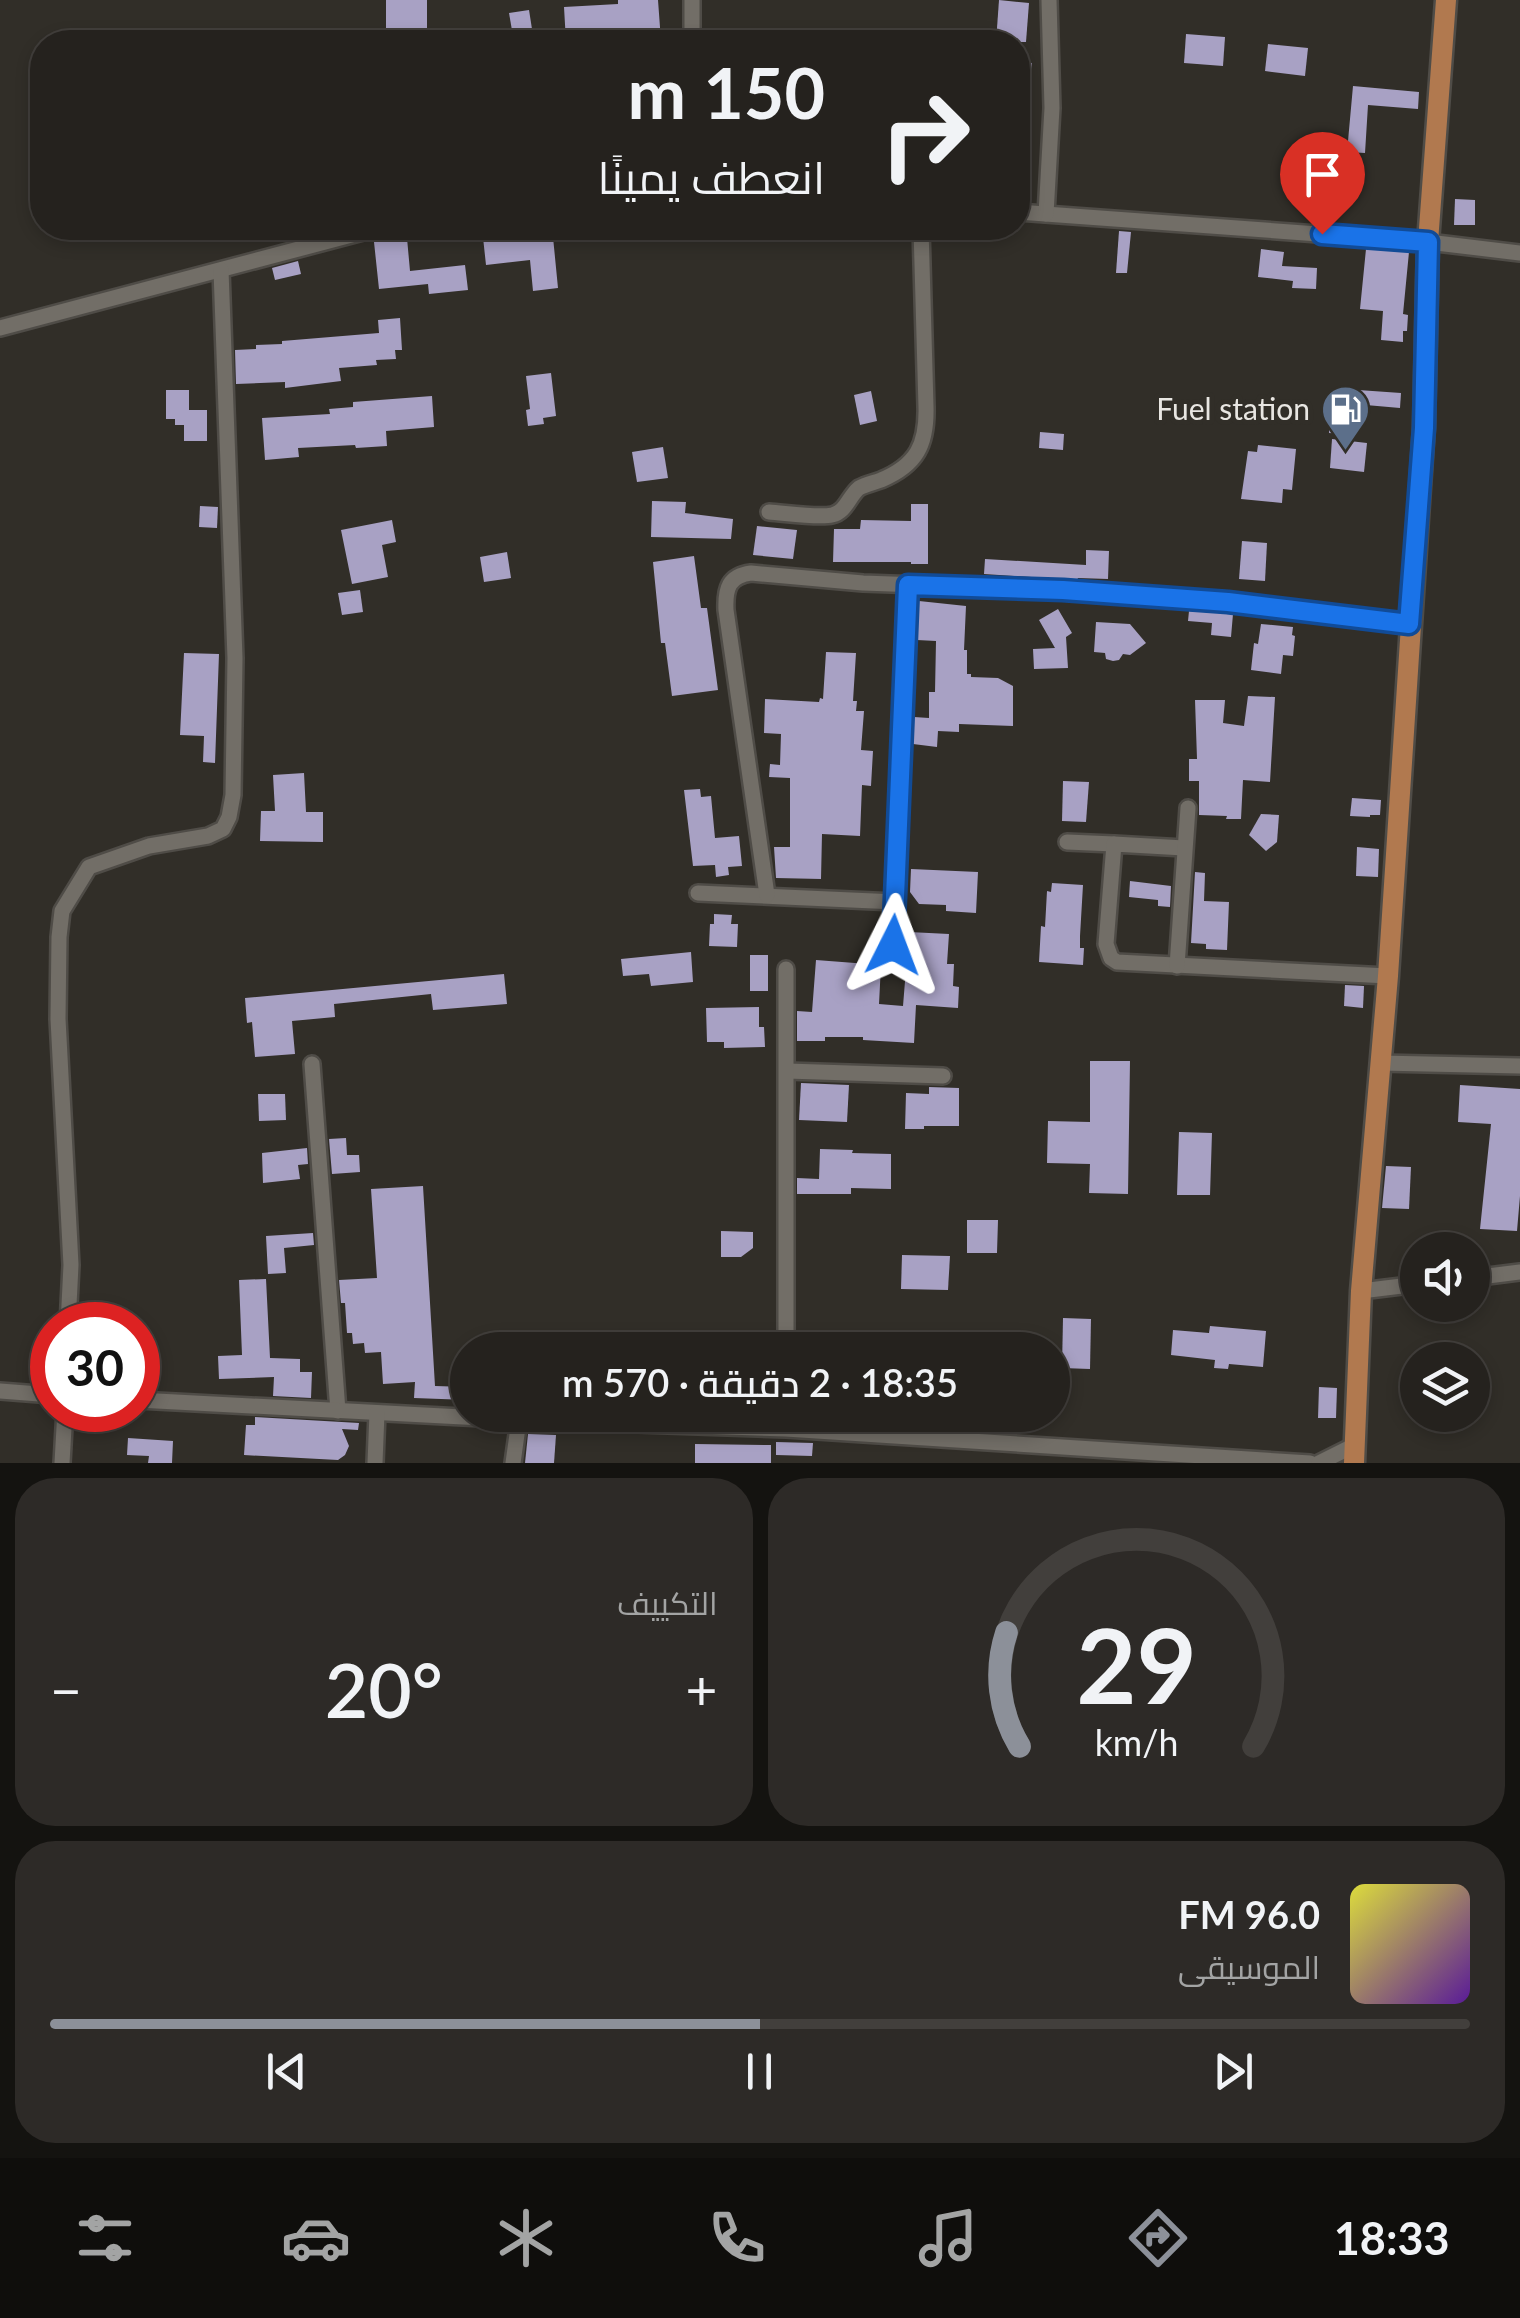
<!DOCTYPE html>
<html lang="ar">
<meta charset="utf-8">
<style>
:root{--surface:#25221e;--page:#2d2a27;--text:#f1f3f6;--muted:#a3a4a4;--line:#423f3c;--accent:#8c9099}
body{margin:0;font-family:Lato,Cairo,sans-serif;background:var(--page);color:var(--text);direction:rtl;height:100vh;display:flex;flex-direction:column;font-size:38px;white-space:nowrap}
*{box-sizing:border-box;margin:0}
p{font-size:32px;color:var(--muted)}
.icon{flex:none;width:55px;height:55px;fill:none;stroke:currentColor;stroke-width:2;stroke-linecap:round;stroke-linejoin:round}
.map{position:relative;height:1463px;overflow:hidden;direction:ltr}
.sheet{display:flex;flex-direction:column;gap:15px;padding:15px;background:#141310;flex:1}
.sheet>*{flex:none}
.hud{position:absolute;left:30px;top:30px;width:1000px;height:210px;border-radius:40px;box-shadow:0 5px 15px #0003,0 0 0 2px var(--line);direction:rtl;background:#25221e;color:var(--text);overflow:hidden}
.controls{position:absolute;left:1400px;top:1232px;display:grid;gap:20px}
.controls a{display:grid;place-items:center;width:90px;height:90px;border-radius:50%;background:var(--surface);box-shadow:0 5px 15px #0003,0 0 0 2px var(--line);font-size:50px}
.speed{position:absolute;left:30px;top:1302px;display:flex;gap:20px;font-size:50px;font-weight:700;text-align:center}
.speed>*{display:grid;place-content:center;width:130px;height:130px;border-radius:50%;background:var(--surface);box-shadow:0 5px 15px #0003,0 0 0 2px var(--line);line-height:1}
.speed .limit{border:15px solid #d22;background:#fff;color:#111}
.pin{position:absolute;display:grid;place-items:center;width:85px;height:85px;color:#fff;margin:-102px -42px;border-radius:50% 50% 50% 0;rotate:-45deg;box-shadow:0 0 10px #0007}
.pin .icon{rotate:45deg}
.me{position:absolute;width:110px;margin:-55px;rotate:3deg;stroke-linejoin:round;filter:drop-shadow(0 0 8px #0008)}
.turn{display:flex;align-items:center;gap:35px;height:210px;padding:0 40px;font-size:45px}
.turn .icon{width:130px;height:130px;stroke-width:2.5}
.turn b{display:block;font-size:70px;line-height:85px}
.big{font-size:75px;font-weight:600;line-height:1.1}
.sheet .tile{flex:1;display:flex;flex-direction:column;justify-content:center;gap:15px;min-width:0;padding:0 35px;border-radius:40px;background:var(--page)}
.sheet .dial{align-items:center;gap:0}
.dial svg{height:260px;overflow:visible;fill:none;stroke:var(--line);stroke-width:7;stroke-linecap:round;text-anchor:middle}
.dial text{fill:var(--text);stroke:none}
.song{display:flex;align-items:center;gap:30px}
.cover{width:120px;height:120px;border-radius:15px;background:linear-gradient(135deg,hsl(60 70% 55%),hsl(270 70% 35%))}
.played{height:10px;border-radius:5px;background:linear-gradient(90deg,var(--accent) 50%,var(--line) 50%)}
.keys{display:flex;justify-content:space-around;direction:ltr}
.heat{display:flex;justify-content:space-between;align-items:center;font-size:55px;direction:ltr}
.sheet .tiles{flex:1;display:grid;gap:15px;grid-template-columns:1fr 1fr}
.tile:last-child{grid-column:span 2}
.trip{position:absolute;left:450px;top:1332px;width:620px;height:100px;border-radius:50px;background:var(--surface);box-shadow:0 5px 15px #0003,0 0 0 2px var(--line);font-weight:600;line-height:100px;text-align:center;direction:rtl}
.menu{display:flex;height:160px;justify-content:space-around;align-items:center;background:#0f0e0c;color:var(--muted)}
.menu .icon{width:70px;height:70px}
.menu .active{color:var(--accent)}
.menu b{font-size:45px;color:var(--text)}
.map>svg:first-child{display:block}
.building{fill:#a8a1c4}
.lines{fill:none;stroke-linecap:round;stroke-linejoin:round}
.minor-casing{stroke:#4f4c47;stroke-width:20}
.major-casing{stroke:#4f4c47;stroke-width:25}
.minor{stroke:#726e67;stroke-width:15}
.major{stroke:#b1794f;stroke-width:20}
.route-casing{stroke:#114b97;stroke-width:25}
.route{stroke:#1a73e8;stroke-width:18}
.labels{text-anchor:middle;stroke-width:10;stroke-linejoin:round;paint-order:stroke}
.poi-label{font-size:30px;fill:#e8e6e2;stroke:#312e28;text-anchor:end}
</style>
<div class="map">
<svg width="1520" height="1463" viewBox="0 0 1520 1463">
<rect width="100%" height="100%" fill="#312e28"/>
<g class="building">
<rect x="386" y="0" width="41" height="41"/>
<path d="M618 0H658L661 41 643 42V36L604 38V42H566L564 7 618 4Z"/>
<path d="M999 0 1029 3 1026 42H996Z"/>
<path d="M529 10 534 42H514L509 13Z"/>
<path d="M1186 34 1225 37 1223 66 1184 63Z"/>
<path d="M1268 44 1308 48 1305 76 1265 71Z"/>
<path d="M1018 62 1032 63 1029 91 1018 90Z"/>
<path d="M1353 86 1419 92 1418 109 1368 105 1365 153 1347 152Z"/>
<path d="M1455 199 1475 200V225H1454Z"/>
<path d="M482 228H517L519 239 553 237 558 288 533 291 530 260 486 265Z"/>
<path d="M1119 231 1131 232 1127 273H1116Z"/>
<path d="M407 238 410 271 465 265 468 290 429 294 428 284 379 289 374 242Z"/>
<path d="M1261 249 1284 252 1282 266 1317 268 1316 289 1292 288 1293 281 1258 277Z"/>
<path d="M1366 249 1409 252 1403 314 1408 315 1407 331H1403V342L1381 340 1383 311 1360 309Z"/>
<path d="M298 261 301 274 275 280 272 268Z"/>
<path d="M400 318 402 350H395L396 359 376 360 377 365 339 368 341 381 285 388V382L236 384 235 350 256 349V345L282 344V341L379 333 378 320Z"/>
<path d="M551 373 556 416 543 418 544 424 528 426 526 410 530 409 526 376Z"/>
<path d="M1344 389 1401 393 1400 408 1343 403Z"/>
<path d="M166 390H189V410H207V441H184V425H175V419H166Z"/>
<path d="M871 391 877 421 860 425 854 395Z"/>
<path d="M432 396 434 427 386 431 387 446 356 448 355 445 298 448 299 457 265 460 262 418 330 414 329 409 353 407V402Z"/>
<path d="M1330 404 1345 405 1344 434 1329 433Z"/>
<path d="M1040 432 1064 434 1063 450 1039 448Z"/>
<path d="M1332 439 1367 443 1364 472 1330 468Z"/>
<path d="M1258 445 1296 449 1292 490 1283 489 1282 503 1241 499 1248 451 1257 452Z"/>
<path d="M663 447 668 478 637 482 632 452Z"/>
<path d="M652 501 686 502 685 513 733 519 731 539 651 537Z"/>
<path d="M911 504H928V564H911V562H833L834 529H860L861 520 911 521Z"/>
<path d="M200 506 218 507 217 528 199 527Z"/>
<path d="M392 520 396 542 382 545 388 577 352 584 341 530Z"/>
<path d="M757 526 797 530 793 559 753 555Z"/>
<path d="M1242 541 1267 543 1265 581 1239 579Z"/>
<path d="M1086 550 1109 551 1108 579 1078 578 1077 580 984 574 985 559 1086 565Z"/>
<path d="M507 552 511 578 484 582 480 557Z"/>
<path d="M694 556 701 608H707L718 690 672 696 665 643H661L653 562Z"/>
<path d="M360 590 363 612 342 615 338 593Z"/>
<path d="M919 601 966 606 964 650H967V674H971V677L998 678 1013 686V726L959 724V732L938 731 937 747 913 744 914 717 929 718V692H935L936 641 917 640Z"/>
<path d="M1058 609 1072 633 1066 637 1068 668 1034 669 1033 649 1055 648 1039 620Z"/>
<path d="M1189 611 1233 614 1231 637 1211 635 1212 623 1188 621Z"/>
<path d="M1096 622 1130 624 1146 643 1130 655 1123 654 1119 660 1113 661 1106 659 1105 653 1094 652Z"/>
<path d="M1261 624 1293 627 1292 635 1295 636 1293 656 1283 655 1281 674 1251 670 1254 643 1258 644Z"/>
<path d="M826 652 856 653 853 701H857L856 711H864L861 750 873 751 871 786 862 785 860 836 822 834 821 879 776 878 774 847H790V778L769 777 770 764 780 765 781 734 764 733 765 699 819 702 820 698 823 699Z"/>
<path d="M184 653 219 654 215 763 203 762 204 736 180 735Z"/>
<path d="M1248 696 1275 697 1270 782 1243 780 1241 819H1226L1227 816 1199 815V781H1189V759H1197L1195 700H1225L1223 723 1244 726Z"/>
<path d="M304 773 306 812H323V842L260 841 261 811H275L273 775Z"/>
<path d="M1063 781 1089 782 1086 822 1062 821Z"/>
<path d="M700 789 701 797 711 796 715 838 739 836 742 866 728 867 729 875 716 877 715 865 693 866 684 790Z"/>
<path d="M1352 798 1381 800 1380 815H1370V817L1350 816Z"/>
<path d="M1261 814 1279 815 1277 842 1266 851 1249 835Z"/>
<path d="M1357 847 1379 849 1378 877 1356 876Z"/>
<path d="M911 869 978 872 976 913 946 911V905L919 904 910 892Z"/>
<path d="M1195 872 1205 873 1204 901 1229 902 1227 950 1206 949V944L1191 943Z"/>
<path d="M1130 881 1171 886 1170 907 1158 906V900L1129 897Z"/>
<path d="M1052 883 1083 885 1080 936V948H1084L1083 965 1039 962 1041 926 1045 927 1047 891 1051 892Z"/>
<path d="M714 914 732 915 731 924H738L737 947 709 946 710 924H714Z"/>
<path d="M909 932 949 934 947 964H954L953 986 959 987 958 1008 916 1005 914 1043 863 1040V1037H825V1041H797V1011L812 1012 816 960 881 965 879 1004 903 1006Z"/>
<path d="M691 952 693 982 651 986 649 974 623 976 621 959Z"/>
<rect x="750" y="955" width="18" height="36"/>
<path d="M504 974 507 1004 433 1010 431 994 334 1004 335 1017 292 1021 295 1054 255 1057 252 1022 247 1023 245 998Z"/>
<path d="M1345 985 1364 986 1363 1008 1344 1006Z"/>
<path d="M759 1007V1027H764L765 1047 724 1048V1042H707L706 1008Z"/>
<path d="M1090 1061H1130L1128 1194 1089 1193 1090 1164 1047 1163 1048 1121 1090 1122Z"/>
<path d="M801 1083 849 1085 847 1122 799 1120Z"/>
<path d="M1460 1085 1520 1089V1196L1517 1231 1480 1229 1491 1124 1458 1122Z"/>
<path d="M929 1087 959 1088V1126H924V1129H905L906 1093 929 1094Z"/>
<path d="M258 1094H285L286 1120 259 1121Z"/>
<path d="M1179 1132 1212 1133 1210 1195H1177Z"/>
<path d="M346 1138 347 1155H359L360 1172 332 1174 329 1139Z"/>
<path d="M307 1148 308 1164 298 1165 300 1179 263 1183 262 1153Z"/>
<path d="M820 1149 853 1150 852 1153 891 1154V1189L851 1188V1194H797V1178L819 1179Z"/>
<path d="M1386 1166 1411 1167 1409 1209 1382 1208Z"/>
<path d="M423 1186 435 1386 468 1387V1400L414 1398 415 1382 383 1384 381 1352 365 1353 364 1343 353 1344 352 1333H347L345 1303H341L339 1280 377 1278 371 1189Z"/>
<path d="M967 1220H998L997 1253H967Z"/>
<path d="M721 1231 753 1232V1248L741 1257H721Z"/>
<path d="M313 1233 314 1245 284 1248 286 1273 268 1274 266 1236Z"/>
<path d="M902 1255 950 1256 948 1290 901 1289Z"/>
<path d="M266 1279 270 1358 300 1359V1372H312L311 1398 273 1396 274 1377 219 1379 218 1356 242 1355 239 1280Z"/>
<path d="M1063 1318 1091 1319 1090 1369 1062 1368Z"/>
<path d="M1210 1326 1266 1331 1263 1367 1229 1364 1228 1369 1214 1368 1215 1360 1171 1355 1173 1330 1209 1333Z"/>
<path d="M1319 1387 1337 1388 1336 1418H1318Z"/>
<path d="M255 1417 359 1423 358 1430 342 1429 349 1446 345 1455 338 1460 244 1455 246 1425H255Z"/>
<path d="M528 1434 556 1435 554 1463H525Z"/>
<path d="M128 1438 173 1441 172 1463H148L149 1456 127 1455Z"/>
<path d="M776 1442 813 1443 812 1456 776 1455Z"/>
<path d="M695 1444 771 1445V1463H695Z"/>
</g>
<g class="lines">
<defs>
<g id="minor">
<path d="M692 0V42"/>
<path d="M1018 212 1428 242 1520 253"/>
<path d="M1046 214 1052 108 1049 0"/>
<path d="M0 328 378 228"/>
<path d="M769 512C785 513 818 518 832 515 846 512 849 496 859 488 866 484 873 483 881 480 917 465 927 444 926 407L921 228"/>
<path d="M1067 842 1114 844"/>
<path d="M1184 848 1114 844 1106 944 1111 958 1117 962 1388 976"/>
<path d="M698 893 896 902"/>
<path d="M767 895 726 610C725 588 729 576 751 573L863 583 1063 590 1227 602 1409 625"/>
<path d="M893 945 908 585"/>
<path d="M1177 966 1188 808"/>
<path d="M1380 1063 1520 1066"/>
<path d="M312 1064 338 1411"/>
<path d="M787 1071 943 1076"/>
<path d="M1472 1278 1520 1272"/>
<path d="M1361 1291 1418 1284"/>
<path d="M68 1325 71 1265 58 1019 59 937 62 911 89 867 149 846 208 836 223 829 229 817 233 795 235 658 221 270"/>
<path d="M786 1350V969"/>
<path d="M0 1391 52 1395"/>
<path d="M138 1400 519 1420 786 1429 1310 1463"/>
<path d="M62 1463 65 1410"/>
<path d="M375 1463 377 1413"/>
<path d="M513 1463 519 1420"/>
<path d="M1319 1463 1355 1445"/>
</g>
<path id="major" d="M1354 1463 1361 1291 1388 976 1424 427 1428 242 1446 0"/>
</defs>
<use href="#minor" class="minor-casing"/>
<use href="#major" class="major-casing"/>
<use href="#minor" class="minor"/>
<use href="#major" class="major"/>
</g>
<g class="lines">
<defs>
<path id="route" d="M893 945 908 585 1063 590 1228 602 1409 624 1424 428 1428 242 1322 234"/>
</defs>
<use href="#route" class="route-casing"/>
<use href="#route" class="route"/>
</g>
<defs>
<symbol id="fuel-pin" viewBox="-11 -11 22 30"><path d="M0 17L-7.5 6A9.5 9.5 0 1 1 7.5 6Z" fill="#5c6f8a" stroke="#312e28"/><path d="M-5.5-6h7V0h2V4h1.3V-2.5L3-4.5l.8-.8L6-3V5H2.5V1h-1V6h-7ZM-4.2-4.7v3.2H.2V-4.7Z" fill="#fff"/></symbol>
</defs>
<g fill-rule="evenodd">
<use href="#fuel-pin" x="1318" y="382" width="55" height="75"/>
</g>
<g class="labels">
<g class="poi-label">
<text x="1310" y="420">Fuel station</text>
</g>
</g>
</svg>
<div class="controls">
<a><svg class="icon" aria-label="sound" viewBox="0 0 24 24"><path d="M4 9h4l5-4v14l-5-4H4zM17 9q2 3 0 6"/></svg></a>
<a><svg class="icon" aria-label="layers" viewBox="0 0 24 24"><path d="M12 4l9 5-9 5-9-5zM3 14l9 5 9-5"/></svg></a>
</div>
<div class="speed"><div class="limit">30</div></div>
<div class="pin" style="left:1322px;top:234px;background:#d93025"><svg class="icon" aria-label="arrive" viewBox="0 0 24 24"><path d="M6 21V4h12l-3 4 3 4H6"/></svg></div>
<svg class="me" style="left:893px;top:945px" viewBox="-20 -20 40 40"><path d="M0-17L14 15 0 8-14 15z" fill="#1a73e8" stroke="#fff" stroke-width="4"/></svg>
<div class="trip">18:35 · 2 دقيقة · 570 m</div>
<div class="hud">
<div class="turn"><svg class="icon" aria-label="right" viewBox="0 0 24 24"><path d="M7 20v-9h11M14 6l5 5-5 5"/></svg><div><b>150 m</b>انعطف يمينًا</div></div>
</div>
</div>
<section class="sheet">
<div class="tiles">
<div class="tile dial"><svg viewBox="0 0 100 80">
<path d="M14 69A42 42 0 1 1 86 69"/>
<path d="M14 69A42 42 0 0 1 10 34" stroke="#8c9099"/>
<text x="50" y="56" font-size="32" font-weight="700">29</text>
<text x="50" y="72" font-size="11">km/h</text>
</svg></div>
<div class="tile"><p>التكييف</p>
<div class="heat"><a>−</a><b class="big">20°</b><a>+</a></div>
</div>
<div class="tile">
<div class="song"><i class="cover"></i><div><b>96.0 FM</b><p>الموسيقى</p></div></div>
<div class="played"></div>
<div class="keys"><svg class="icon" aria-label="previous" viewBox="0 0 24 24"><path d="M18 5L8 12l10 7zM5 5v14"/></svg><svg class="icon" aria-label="pause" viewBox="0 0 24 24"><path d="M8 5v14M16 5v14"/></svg><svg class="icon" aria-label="next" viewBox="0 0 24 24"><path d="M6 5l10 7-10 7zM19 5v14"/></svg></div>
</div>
</div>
</section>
<nav class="menu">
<b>18:33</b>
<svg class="icon active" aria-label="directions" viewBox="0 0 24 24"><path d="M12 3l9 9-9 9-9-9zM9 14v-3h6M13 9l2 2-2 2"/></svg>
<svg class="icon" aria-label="music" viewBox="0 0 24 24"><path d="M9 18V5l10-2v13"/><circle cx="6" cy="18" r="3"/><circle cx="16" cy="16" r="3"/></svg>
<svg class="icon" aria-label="phone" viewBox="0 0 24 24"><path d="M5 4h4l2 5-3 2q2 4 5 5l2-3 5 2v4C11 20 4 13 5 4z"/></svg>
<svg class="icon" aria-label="climate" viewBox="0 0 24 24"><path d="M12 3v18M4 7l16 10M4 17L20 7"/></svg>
<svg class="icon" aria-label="car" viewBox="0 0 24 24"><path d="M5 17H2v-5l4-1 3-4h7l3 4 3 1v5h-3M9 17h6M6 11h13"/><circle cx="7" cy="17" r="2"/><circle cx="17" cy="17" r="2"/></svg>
<svg class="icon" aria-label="filters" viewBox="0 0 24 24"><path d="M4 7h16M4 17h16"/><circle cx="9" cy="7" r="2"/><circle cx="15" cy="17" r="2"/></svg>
</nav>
